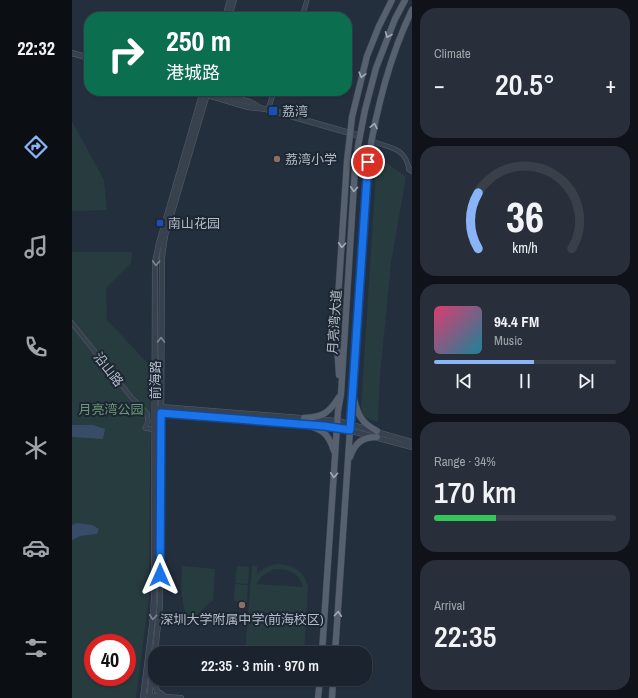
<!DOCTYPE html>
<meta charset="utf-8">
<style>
:root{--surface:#1b232e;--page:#282f3a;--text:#f1f3f6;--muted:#a0a4aa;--line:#39404a;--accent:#8ab4f8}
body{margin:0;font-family:"Archivo Narrow","Noto Sans SC",sans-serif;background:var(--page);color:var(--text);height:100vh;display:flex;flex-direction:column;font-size:15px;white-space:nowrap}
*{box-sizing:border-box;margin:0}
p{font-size:13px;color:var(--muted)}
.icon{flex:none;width:22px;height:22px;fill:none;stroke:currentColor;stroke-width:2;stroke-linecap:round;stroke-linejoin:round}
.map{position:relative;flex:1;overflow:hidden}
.side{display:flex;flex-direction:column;gap:8px;padding:8px;background:#0f1319;width:226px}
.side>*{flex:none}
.hud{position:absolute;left:12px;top:12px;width:268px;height:84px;border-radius:16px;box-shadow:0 1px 3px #0004,0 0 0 1px var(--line);background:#0b6e4f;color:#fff;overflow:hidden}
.speed{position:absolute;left:12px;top:634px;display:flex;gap:8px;font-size:20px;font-weight:700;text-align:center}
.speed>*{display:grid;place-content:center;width:52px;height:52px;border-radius:50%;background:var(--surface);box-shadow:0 1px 3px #0004,0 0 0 1px var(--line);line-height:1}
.speed .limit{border:6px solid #d22;background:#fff;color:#111}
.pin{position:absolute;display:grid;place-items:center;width:34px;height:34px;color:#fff;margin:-17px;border:2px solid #fff;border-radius:50%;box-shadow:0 1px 4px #0007}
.me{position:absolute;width:44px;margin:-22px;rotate:0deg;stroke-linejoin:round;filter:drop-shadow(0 0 3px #0008)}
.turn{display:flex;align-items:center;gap:14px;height:84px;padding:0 16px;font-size:18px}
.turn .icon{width:52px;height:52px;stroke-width:2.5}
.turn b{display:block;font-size:28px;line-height:34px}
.big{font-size:30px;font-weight:600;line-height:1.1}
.side .widget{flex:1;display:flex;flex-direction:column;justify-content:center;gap:6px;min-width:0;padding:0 14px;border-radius:16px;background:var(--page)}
.side .dial{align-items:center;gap:0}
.dial svg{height:104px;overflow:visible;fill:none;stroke:var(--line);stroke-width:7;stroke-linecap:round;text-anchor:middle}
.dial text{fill:var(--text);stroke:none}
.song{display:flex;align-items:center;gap:12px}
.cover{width:48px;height:48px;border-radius:6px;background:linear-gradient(135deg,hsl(340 70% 55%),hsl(190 70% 35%))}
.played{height:4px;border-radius:2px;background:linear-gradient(90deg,var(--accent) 55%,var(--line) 55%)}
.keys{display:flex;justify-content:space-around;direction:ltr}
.heat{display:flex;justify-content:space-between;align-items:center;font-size:22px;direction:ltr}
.charge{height:6px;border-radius:3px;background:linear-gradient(90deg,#34c759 34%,var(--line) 0)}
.trip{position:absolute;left:76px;top:646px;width:224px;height:40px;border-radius:16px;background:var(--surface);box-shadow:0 1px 3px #0004,0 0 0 1px var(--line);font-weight:600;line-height:40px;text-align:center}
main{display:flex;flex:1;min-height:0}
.dock{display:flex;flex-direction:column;width:72px;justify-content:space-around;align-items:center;background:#0b0e12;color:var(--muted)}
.dock .icon{width:28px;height:28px}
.dock .current{color:var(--accent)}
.dock b{font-size:18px;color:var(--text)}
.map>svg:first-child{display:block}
.green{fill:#263c3f;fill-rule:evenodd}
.water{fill:#394c67}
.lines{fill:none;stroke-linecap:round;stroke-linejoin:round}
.minor-casing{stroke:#565f6c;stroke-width:5}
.tertiary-casing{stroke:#565f6c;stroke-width:6}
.primary-casing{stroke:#414a57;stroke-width:7}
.minor{stroke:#38414e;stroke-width:4}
.tertiary{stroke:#38414e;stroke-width:5}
.primary{stroke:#56606e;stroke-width:6}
.primary-bridge-casing{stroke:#414a57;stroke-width:7;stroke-linecap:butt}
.primary-bridge{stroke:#56606e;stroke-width:6}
.oneway{stroke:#a1aab7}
.oneway2{stroke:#7c8592}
.route-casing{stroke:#114b97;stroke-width:10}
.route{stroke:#1a73e8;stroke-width:7}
.transit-dot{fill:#1a4fb4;stroke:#1d2633;stroke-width:1.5}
.education-dot{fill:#8d6e63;stroke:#1d2633;stroke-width:1.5}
.labels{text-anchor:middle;stroke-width:4;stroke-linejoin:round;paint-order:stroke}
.poi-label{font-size:13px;fill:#b4bcc9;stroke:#1d2633;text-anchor:start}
.street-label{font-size:13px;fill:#b4bcc9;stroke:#1d2633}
.park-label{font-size:13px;fill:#6b9a76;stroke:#1d2633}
</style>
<main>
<nav class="dock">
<b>22:32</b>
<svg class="icon current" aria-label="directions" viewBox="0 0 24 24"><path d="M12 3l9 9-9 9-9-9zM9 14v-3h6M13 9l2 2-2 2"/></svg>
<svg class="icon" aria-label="music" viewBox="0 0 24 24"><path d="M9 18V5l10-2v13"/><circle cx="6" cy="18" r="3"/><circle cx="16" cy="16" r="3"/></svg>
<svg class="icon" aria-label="phone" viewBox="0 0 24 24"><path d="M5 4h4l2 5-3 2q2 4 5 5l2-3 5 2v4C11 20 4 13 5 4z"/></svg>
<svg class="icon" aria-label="climate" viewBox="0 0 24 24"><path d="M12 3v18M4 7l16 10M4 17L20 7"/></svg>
<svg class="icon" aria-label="car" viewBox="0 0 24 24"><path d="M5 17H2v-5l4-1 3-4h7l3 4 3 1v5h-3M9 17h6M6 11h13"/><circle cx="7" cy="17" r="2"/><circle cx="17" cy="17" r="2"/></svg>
<svg class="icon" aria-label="filters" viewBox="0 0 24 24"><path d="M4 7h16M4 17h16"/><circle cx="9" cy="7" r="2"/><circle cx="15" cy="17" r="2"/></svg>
</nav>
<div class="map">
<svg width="340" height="698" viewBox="0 0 340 698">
<rect width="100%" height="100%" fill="#242f3e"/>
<g class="green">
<path d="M0 121 32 180 35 210 0 211Z"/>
<path d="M305 156 334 177 319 263 308 375 306 422 292 417 289 409Z"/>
<path d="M0 252H60L59 263 34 288 35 320 79 367 77 597 64 698H0ZM21 643H55V677H21Z"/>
<path d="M204 564C220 564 233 571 236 587L232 653 180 650 181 653H173L180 566H185V574L194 567ZM202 569C215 568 228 573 231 587L184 584 190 576Z"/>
<path d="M110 566 143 569 141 600 115 624 109 591Z"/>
<path d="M165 566 177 567 176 584 163 583Z"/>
<path d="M163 584 176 585 175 602 162 601Z"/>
</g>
<g class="water">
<path d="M0 425H21L33 429 31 439 0 437Z"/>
<path d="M5 523 20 525 27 529 25 534 8 536 0 540V525Z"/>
</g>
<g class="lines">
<defs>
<g id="minor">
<path d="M230 17 235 0"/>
<path d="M196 110 202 91"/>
<path d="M299 141C318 148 333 147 337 169"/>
<path d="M0 323 60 398 75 413 76 422 73 428 83 430"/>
</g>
<g id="tertiary">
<path d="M153 17 158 0"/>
<path d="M157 17 162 0"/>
<path d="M0 53 17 58"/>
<path d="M122 91 176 107 194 109 288 136"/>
<path d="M138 91 178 102 187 107"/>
<path d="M337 169 340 171"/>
<path d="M87 408 89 407 266 421 340 442"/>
<path d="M87 412 89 413 265 427 340 447"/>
<path d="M83 653 88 605 90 257 93 236 136 91"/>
<path d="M81 678 85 691 92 696"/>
<path d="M76 696 109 698"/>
<path d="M71 698 81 617 82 598 83 262 87 243 131 91"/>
<path d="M77 698 83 654"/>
</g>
<g id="primary">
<path d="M264 329 267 375"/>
<path d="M282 399C286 416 290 423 305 431"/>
<path d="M232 418C251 417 257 413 267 397"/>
<path d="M231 424C250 429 256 432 262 451"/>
<path d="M278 457C283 443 290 437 305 437"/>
<path d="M250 653 266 411 269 394 283 168 286 146 293 110 304 68 323 19 333 0"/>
<path d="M263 653 296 162C304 110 317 58 340 10"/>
<path d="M246 698 248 679"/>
<path d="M260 698 261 679"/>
</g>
</defs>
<use href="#minor" class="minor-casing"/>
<use href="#tertiary" class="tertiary-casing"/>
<use href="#primary" class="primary-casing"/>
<use href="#minor" class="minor"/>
<use href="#tertiary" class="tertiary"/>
<use href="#primary" class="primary"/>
<defs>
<path id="primary-bridge" d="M264 329 275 161 280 117 295 56 307 26 320 0"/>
</defs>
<use href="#primary-bridge" class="primary-bridge-casing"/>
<use href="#primary-bridge" class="primary-bridge"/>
</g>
<defs><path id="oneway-chevron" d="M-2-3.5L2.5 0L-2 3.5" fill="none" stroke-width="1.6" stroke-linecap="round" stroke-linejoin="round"/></defs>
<g class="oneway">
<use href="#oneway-chevron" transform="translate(316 35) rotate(113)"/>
<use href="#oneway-chevron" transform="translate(290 75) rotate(105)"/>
<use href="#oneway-chevron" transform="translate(302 126) rotate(-78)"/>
<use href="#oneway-chevron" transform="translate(282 189) rotate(94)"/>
<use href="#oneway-chevron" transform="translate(270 245) rotate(94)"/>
<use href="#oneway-chevron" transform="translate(262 475) rotate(94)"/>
<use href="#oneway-chevron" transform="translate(266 614) rotate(-86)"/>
</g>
<g class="oneway2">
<use href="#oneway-chevron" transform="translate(84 263) rotate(93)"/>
<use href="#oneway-chevron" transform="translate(89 340) rotate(-90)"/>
<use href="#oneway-chevron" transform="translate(81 617) rotate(95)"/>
</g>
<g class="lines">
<defs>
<path id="route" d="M88 575 89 413 252 426 278 430 296 162"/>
</defs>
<use href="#route" class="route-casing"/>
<use href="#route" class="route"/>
</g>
<g class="transit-dot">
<rect x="196" y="106" width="10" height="10" rx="2"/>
<rect x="84" y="219" width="8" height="8" rx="2"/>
</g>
<g class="education-dot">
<circle cx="205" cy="159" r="4"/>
<circle cx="170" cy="605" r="4"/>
</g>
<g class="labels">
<g class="poi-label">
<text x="210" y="116">荔湾</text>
<text x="213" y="164">荔湾小学</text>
<text x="96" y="228">南山花园</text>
<text x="170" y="624" text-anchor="middle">深圳大学附属中学(前海校区)</text>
</g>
<g class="street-label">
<text transform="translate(262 322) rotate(-86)" y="5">月亮湾大道</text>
<text transform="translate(37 369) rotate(52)" y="5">沿山路</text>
<text transform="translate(83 380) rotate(-90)" y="5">前海路</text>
</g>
<g class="park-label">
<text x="39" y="414">月亮湾公园</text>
</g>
</g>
</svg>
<div class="speed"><div class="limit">40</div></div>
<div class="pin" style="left:296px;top:162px;background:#d93025"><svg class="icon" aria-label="arrive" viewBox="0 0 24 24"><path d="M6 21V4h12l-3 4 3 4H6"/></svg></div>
<svg class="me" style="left:88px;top:575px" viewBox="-20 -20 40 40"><path d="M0-17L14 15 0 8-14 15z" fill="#1a73e8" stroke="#fff" stroke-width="4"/></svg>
<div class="trip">22:35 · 3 min · 970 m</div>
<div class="hud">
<div class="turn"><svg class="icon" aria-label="right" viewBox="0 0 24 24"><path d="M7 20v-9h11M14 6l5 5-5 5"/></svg><div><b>250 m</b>港城路</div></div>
</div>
</div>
<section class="side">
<div class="widget"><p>Climate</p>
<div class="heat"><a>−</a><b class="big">20.5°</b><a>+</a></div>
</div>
<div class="widget dial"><svg viewBox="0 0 100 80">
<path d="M14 69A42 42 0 1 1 86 69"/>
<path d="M14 69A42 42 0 0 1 14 26" stroke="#8ab4f8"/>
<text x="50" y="56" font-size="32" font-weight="700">36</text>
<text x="50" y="72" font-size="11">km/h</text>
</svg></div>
<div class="widget">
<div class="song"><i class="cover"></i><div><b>94.4 FM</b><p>Music</p></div></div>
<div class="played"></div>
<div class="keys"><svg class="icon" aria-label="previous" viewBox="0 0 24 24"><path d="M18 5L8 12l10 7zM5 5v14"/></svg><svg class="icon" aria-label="pause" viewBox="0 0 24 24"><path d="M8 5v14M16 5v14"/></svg><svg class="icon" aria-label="next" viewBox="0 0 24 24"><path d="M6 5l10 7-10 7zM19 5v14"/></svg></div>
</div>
<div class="widget"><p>Range · 34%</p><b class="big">170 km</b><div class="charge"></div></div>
<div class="widget"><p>Arrival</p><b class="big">22:35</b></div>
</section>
</main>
